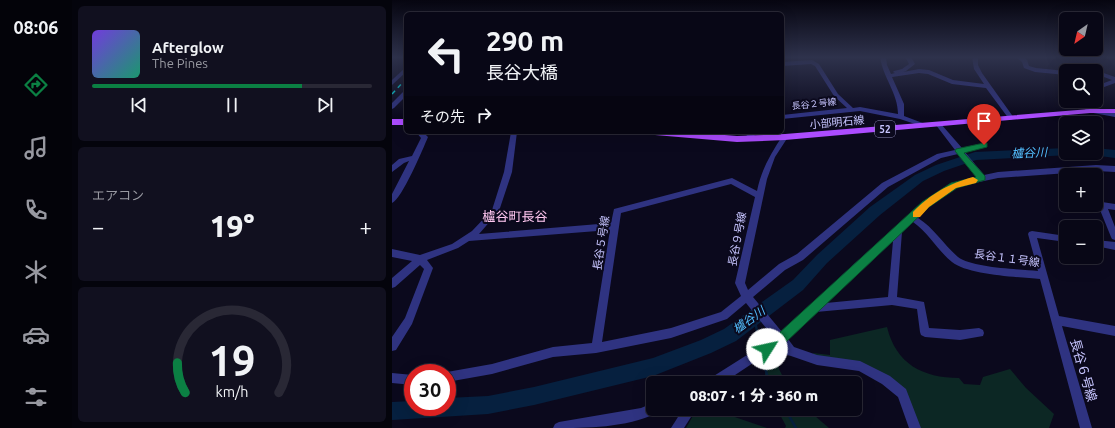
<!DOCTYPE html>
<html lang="ja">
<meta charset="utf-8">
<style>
:root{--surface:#080716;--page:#11101f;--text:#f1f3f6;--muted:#9899a1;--line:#292835;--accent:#0b8043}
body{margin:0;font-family:Ubuntu,"Noto Sans JP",sans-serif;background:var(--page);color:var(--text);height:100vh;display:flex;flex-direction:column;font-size:15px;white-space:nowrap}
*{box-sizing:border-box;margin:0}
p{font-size:13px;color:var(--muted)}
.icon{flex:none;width:22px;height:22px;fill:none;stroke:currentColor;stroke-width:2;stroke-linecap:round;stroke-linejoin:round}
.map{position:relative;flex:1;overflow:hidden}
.sheet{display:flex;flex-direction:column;gap:6px;padding:6px;background:#04040c;width:320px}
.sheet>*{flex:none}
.top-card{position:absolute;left:12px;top:12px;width:380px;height:122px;border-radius:6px;box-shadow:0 4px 16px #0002,0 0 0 1px var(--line);background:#080716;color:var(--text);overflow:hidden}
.needle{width:26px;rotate:214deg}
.buttons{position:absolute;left:667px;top:12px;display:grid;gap:8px}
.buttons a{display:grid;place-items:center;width:44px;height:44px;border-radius:6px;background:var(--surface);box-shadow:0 4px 16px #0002,0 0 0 1px var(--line);font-size:20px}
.speed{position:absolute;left:12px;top:364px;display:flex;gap:8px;font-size:20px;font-weight:700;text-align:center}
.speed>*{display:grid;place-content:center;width:52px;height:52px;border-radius:50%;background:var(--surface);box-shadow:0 4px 16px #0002,0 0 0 1px var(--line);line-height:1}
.speed .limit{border:6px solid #d22;background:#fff;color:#111}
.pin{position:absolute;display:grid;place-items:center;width:34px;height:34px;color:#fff;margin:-41px -17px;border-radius:50% 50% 50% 0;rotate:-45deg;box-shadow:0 0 4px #0007}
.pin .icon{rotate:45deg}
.me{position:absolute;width:44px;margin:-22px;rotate:55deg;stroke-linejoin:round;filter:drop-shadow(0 0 3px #0008)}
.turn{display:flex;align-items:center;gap:14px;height:84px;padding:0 16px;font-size:18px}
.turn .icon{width:52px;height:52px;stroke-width:2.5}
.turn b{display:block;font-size:28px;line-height:34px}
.then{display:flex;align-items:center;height:38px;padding:0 16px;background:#0003;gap:8px;font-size:15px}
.big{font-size:30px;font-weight:800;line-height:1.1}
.sheet .tile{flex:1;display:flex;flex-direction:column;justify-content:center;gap:6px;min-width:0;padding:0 14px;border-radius:6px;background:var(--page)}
.sheet .dial{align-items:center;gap:0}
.dial svg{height:104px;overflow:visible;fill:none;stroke:var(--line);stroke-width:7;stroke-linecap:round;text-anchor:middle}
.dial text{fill:var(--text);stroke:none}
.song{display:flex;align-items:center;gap:12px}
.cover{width:48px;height:48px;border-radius:6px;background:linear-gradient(135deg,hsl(260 70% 55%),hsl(160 70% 35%))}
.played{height:4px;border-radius:2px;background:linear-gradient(90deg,var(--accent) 75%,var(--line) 75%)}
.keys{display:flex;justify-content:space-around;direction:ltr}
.heat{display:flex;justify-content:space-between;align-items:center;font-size:22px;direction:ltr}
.trip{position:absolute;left:254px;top:376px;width:216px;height:40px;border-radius:6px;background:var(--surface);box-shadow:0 4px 16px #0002,0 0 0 1px var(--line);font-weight:800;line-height:40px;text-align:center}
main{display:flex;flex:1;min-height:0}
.tab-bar{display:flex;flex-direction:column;width:72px;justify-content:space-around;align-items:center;background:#030309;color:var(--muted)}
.tab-bar .icon{width:28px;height:28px}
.tab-bar .on{color:var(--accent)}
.tab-bar b{font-size:18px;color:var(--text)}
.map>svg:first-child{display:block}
.green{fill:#0c2724}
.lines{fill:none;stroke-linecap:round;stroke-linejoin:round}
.stream{stroke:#06203f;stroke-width:2.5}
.river{fill:#06203f;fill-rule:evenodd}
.minor{fill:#2f3381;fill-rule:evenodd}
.major{fill:#ac4cff;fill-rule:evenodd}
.rail{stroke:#00eef0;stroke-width:1.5;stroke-dasharray:4.5 4;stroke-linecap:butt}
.route{fill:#0b8043;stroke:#07532c}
.slow{fill:#f59e0b}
.labels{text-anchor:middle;stroke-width:4;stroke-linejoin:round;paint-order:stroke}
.far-street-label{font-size:9px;fill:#c7c5ff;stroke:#0b091d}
.shield{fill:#0b091d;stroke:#8f8dbb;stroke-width:1}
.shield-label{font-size:10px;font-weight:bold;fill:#c7c5ff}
.street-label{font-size:11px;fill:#c7c5ff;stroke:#0b091d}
.water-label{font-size:12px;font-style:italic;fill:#53bfff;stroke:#0b091d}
.quarter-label{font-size:13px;fill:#ffc7f0;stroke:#0b091d}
.near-street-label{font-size:13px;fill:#c7c5ff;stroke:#0b091d}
</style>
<main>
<nav class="tab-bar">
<b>08:06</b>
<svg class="icon on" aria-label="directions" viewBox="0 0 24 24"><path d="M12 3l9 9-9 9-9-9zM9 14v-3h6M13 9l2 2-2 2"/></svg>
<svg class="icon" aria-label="music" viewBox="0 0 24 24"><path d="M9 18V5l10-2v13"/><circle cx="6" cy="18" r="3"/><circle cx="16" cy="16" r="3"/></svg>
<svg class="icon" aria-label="phone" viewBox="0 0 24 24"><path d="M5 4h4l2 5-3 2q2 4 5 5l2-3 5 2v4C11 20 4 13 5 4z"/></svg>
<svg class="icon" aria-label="climate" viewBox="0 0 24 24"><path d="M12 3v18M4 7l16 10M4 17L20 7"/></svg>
<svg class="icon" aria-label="car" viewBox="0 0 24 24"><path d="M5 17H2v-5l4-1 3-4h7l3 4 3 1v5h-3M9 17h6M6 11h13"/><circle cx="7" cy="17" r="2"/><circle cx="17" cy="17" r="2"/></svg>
<svg class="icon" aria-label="filters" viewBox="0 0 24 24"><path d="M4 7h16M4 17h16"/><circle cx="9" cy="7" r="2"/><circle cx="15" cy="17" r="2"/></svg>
</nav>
<section class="sheet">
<div class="tile">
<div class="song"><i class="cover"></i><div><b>Afterglow</b><p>The Pines</p></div></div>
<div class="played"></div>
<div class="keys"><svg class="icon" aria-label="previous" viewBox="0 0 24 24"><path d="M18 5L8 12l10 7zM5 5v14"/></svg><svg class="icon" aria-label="pause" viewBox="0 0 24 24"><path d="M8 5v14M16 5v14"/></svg><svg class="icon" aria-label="next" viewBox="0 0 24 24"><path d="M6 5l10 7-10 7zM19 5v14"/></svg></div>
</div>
<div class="tile"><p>エアコン</p>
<div class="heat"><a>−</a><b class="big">19°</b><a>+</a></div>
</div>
<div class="tile dial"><svg viewBox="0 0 100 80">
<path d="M14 69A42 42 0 1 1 86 69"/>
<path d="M14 69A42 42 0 0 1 8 46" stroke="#0b8043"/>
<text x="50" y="56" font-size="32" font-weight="700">19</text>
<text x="50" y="72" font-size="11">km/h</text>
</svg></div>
</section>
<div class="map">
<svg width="723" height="428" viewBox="0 0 723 428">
<rect width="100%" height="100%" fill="#0b091d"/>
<g class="green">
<path d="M495 327C504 364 531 378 567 378L572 384 588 385 591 377 618 369 634 388 662 414 657 428H526L496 376 423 357 421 353 438 355V340Z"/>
<path d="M385 354 387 369 394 383H372L375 356Z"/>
<path d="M309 409 331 413 375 428H294L302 414Z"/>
<path d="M385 409H418L423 416 437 428H393L394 426Z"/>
</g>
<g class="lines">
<g class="stream">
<path d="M362 317 369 349"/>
<path d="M370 355 377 383"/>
<path d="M393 409 404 428"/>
</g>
<g class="river">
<path d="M674 148V153H679L678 155 584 160 552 171 531 181 488 215 435 263 411 290 344 341 319 353 261 376 142 405 96 414 0 420V402L21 401V407H55V398L96 396 142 387 261 358 309 340 332 329 401 280 425 255 478 207 523 175 544 165 583 152Z"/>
<path d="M704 148 723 150V158L700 155 699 153H704Z"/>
</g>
<g class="minor">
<path d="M488 57H494L495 65 499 74 503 73 501 72 502 71 510 69 517 64 513 57H519L523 64 514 71 511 72 527 69 537 70 561 80 592 84 582 69 580 57H586V65L590 73 622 118 619 120 617 119 594 88 560 84 536 74 527 73 500 77 512 104V116L536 125V127H532L508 119 468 111 390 119V115L455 108 442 96 423 66 419 64 390 66V62L420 60 427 64 446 94 461 108 468 107 506 114C506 93 491 78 488 57Z"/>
<path d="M624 57H631L635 60 637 66 644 68 674 71V75L643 72 632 68 630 62Z"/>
<path d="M14 67V72L0 85V80Z"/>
<path d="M686 69H695L698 71H683Z"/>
<path d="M702 71H706L723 77V83L704 90V86L720 80 704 74V71Z"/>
<path d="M14 90V96L2 108 0 109V103L12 91Z"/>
<path d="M684 101H691L700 109 723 113V117L696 112Z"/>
<path d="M547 123 549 124 570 148 592 143H594L595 145 594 147 573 152 592 175 606 172 704 165 723 166V172L704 171 606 178 564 187 537 207 526 218C542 228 552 245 566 257 580 268 627 269 646 271L636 234 637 232 640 231 674 236V242L645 238 667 316 723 326V336L670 326 700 428H688L648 279C626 277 576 275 560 262 546 251 537 233 521 222L510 232 505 297 532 302 537 328 568 330 587 328 591 330 592 333 591 336 568 340 533 337 529 335 528 332 525 309 500 305 424 312 396 339 402 347 425 355 468 361 498 376 514 389 529 428H517L506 397 490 384 467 371 425 365 399 356 395 355 388 345 331 383H316L317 379 382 338 354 303 335 319 279 338 204 353 161 357 100 374 55 382V373H52L55 372 100 364 161 347 200 343 218 230 77 241 66 248 35 260 41 268 20 324 4 350 0 351V337L13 318 32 269 28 265 3 287 0 288V278L20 261 0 257V249L28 255 60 244 80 231 100 210 112 172 119 132H125L120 172 107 211 87 234 219 223 222 209 340 178 365 191C369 170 379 153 391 135H395L396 137 383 157 375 179 353 283 356 290 387 264 405 254 490 183 545 154 563 150 544 125ZM566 154 585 177 559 183 531 203 461 265 390 332 361 297 393 270 411 260 496 187 549 158ZM339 184 363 197 343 283 349 296 329 312 279 328 210 342 229 213ZM501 241 496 297 434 303Z"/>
<path d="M24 132H31L36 137C31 149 10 199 0 203V194L17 161 12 163 0 172V165L7 159 20 156 29 138Z"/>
<path d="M359 132H366L357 141H353V137Z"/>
<path d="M710 202 723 204V210L716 209 723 227V240L720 239 719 237 706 205Z"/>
<path d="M704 240 723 242V250L704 246Z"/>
<path d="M0 373 21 375V385L0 383Z"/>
<path d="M261 403V409H267L265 413C233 428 196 428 161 428L163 424 167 422 249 408Z"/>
<path d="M291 409H304L292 428H279Z"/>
</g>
<g class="major">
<path d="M698 109H723V113H698L393 140 345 142 263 135 259 132H295L345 136 393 134Z"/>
<rect x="0" y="119" width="14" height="6"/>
</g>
<path class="rail" d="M0 94 14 79"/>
</g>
<linearGradient id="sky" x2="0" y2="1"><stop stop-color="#060510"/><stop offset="0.49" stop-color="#2e324c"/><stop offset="1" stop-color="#2e324c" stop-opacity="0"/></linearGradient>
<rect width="723" height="117" fill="url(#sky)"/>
<path class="route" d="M592 143H595V147L572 153 593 176V180L565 188 537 207 394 342 375 355 370 353 369 349 370 345 386 334 530 202 559 183 584 177 563 151 564 149Z"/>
<path class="slow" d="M581 177 586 180 584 183 564 188 537 207 528 217H521V212C540 193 556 184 581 177Z"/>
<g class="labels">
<g class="far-street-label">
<text transform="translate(422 104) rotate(-6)" y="3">長谷２号線</text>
</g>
<rect class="shield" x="483" y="121" width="20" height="16" rx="3"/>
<g class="shield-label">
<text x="493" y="133">52</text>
</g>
<g class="street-label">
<text transform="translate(445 122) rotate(-5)" y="4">小部明石線</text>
<text transform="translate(345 239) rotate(-79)" y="4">長谷９号線</text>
<text transform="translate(209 243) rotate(-81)" y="4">長谷５号線</text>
<text transform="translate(615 258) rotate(8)" y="4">長谷１１号線</text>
</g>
<g class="water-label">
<text transform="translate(637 153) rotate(-2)" y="4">櫨谷川</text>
<text transform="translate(357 320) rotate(-36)" y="4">櫨谷川</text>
</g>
<g class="quarter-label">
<text x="123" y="221">櫨谷町長谷</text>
</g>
<g class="near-street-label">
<text transform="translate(692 370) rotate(74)" y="5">長谷６号線</text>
</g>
</g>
</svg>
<div class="buttons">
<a><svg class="needle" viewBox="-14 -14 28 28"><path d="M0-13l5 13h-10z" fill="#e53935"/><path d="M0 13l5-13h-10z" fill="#9899a1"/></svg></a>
<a><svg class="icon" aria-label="search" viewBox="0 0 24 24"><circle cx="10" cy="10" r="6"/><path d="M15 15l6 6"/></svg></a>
<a><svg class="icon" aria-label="layers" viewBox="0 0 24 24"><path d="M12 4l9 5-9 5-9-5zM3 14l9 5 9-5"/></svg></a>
<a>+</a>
<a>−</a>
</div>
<div class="speed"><div class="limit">30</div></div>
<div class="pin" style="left:592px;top:145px;background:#d93025"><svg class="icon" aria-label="arrive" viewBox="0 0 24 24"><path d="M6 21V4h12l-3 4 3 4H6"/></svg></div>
<svg class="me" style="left:375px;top:349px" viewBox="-20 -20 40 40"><circle r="19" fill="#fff"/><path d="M0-13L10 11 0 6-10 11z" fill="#0b8043"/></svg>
<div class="trip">08:07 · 1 分 · 360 m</div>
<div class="top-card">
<div class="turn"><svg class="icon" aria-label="left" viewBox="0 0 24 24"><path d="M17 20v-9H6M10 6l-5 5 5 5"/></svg><div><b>290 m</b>長谷大橋</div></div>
<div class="then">その先<svg class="icon" aria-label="right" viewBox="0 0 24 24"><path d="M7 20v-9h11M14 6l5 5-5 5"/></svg></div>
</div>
</div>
</main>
